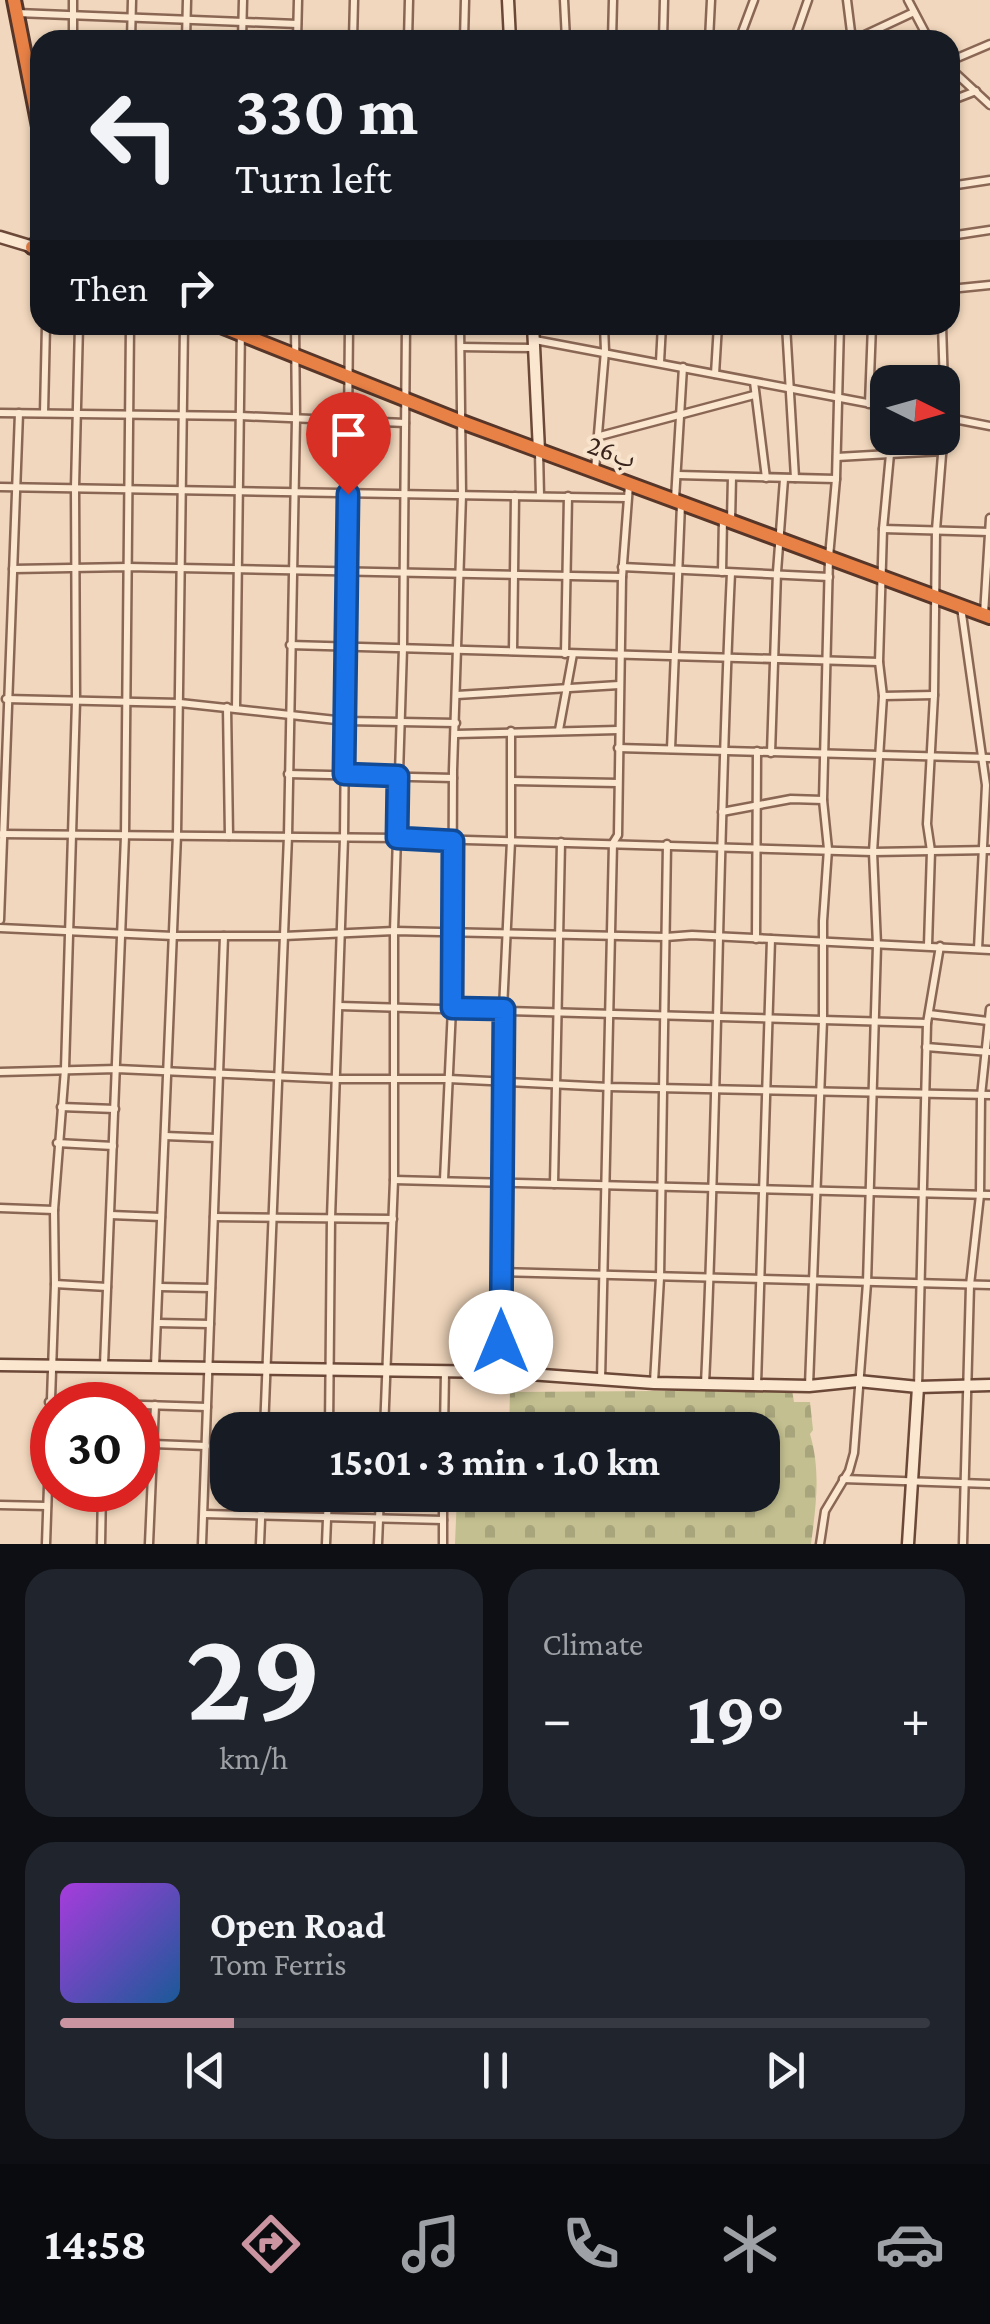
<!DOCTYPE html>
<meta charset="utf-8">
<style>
:root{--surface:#171b24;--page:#20242c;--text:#f1f3f6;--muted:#9ea1a6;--line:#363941;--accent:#cb94a1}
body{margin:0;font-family:"Crimson Pro","Noto Naskh Arabic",serif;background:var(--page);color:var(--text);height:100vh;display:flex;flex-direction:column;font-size:38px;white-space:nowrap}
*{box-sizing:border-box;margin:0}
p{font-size:32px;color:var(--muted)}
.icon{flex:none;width:55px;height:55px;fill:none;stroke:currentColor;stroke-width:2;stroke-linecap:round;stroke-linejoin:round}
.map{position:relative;height:1544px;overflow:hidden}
.sheet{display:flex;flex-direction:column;gap:25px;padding:25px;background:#0d0f14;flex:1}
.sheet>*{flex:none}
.top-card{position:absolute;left:30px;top:30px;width:930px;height:305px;border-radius:30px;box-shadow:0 2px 8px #0004;background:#171b24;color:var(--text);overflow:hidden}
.needle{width:65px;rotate:95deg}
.tools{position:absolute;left:870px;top:365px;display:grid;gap:20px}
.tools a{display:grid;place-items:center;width:90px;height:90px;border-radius:20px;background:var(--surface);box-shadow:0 2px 8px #0004;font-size:50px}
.speed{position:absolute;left:30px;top:1382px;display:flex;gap:20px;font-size:50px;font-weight:700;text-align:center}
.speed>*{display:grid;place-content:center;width:130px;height:130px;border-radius:50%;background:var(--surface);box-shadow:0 2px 8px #0004;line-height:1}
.speed .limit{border:15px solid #d22;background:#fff;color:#111}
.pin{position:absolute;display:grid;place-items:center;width:85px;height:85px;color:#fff;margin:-102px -42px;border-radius:50% 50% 50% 0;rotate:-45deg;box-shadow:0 0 10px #0007}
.pin .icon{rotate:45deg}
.me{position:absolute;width:110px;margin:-55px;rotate:0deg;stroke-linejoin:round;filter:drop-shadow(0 0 8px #0008)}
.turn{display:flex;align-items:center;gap:35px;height:210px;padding:0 40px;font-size:45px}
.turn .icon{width:130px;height:130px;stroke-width:2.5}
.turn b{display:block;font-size:70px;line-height:85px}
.then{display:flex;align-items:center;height:95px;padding:0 40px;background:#0003;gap:20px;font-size:38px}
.big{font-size:75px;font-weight:700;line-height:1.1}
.sheet .card{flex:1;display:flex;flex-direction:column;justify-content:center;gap:15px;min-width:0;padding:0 35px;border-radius:30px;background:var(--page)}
.sheet .dial{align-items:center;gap:0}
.dial b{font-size:130px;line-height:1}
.song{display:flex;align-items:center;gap:30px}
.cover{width:120px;height:120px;border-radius:15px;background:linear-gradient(135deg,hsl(280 70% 55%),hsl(210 70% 35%))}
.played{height:10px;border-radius:5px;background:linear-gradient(90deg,var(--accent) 20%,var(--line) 20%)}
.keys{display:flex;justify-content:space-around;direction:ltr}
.heat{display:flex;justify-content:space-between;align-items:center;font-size:55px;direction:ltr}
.sheet .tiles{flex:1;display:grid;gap:25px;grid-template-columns:1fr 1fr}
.card:last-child{grid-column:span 2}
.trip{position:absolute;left:210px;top:1412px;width:570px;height:100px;border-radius:30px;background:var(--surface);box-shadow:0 2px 8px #0004;font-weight:700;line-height:100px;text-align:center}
.dock{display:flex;height:160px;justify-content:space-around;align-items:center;background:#090b0e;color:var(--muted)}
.dock .icon{width:70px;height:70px}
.dock .on{color:var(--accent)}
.dock b{font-size:45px;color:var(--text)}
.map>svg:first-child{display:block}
.cemetery{fill:url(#cemetery-stones)}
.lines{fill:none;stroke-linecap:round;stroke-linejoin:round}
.street-casing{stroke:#8a6755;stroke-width:11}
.secondary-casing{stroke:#6b4838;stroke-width:15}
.highway-casing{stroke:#57362a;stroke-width:18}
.street{stroke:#fbe6d0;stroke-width:6}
.secondary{stroke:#fbe6d0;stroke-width:10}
.highway{stroke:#e88146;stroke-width:12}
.route-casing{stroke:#114b97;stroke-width:25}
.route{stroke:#1a73e8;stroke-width:18}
.labels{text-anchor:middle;stroke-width:8;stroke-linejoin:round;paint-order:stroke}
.street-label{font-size:28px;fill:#38231b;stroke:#f8e3cd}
</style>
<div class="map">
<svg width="990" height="1544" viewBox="0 0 990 1544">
<defs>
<pattern id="cemetery-stones" width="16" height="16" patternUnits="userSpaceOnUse" patternTransform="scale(2.5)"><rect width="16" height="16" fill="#c3bf90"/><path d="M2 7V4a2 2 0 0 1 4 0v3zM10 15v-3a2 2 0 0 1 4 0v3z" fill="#a8a47c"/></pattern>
</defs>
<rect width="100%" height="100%" fill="#f1d7bd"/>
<path class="cemetery" d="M792 1390 794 1402H810L813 1430 810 1434C821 1472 816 1505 811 1544H455L457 1495H762V1430H509L510 1392Z"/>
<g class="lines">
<defs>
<g id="street">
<path d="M564 0 566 40"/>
<path d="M847 0 852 40"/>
<path d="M908 0 929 40"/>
<path d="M17 13 297 24"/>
<path d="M73 40V0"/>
<path d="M131 40 132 0"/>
<path d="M186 40 187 0"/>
<path d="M242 40 243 0"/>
<path d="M297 40 298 0"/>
<path d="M353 40 354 0"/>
<path d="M408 40 409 0"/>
<path d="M464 40 465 0"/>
<path d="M612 40 613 0"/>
<path d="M663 40 664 0"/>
<path d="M709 40 711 0"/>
<path d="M739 40 754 0"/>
<path d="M794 40 808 0"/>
<path d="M854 40 914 12"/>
<path d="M950 61 990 44"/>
<path d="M950 68 990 105"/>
<path d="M950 101 976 91"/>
<path d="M950 186 990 180"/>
<path d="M950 236 990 230"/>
<path d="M950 289 990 285"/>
<path d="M786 325 795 478"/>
<path d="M535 340 888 407"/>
<path d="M461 347 534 348"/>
<path d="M660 362 662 325"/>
<path d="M715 374 718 325"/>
<path d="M754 382 766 478"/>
<path d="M869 404 872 325"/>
<path d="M0 413 240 416 405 423"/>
<path d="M44 413 46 325"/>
<path d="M944 417 990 426"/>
<path d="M600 436 754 395"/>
<path d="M539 452 540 496"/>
<path d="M837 457 943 451"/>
<path d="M595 470 605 351 604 325"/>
<path d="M678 475 836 479"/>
<path d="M0 487 627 498"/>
<path d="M675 499 683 367"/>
<path d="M731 521 732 477"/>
<path d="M883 529 990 532"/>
<path d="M622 567 829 577"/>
<path d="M13 569 128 567 622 577"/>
<path d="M722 572 723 518"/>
<path d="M961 607 986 785 978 949"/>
<path d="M984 614 990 518"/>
<path d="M290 645 879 662"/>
<path d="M513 651 515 496"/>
<path d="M565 654 568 496"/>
<path d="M457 695 619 685"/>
<path d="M883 696 934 695"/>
<path d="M6 699 180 703 345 721 456 723"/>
<path d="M227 707 229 836"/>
<path d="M236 708 241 325"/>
<path d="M559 730 573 654"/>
<path d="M456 734 618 730"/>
<path d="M618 748 990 758"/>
<path d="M671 749 681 504"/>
<path d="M771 753 777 572 784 479"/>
<path d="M288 774 453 778"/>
<path d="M512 781 618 783"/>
<path d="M722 812 791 799 823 800"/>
<path d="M2 834 397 838 873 852 990 850"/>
<path d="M0 920 19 413"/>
<path d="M0 928 173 936H284L394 931 666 937 692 935 990 950"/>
<path d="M756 939 757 751"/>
<path d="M928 945 931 851 927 824 934 695 936 530 945 417 942 325"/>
<path d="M339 1006 927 1023"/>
<path d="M929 1014 988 1021"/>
<path d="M926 1047 990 1052"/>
<path d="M0 1072 117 1069 338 1079H449L609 1087 990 1095"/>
<path d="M61 1107 115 1109"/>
<path d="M165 1136 216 1138"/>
<path d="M57 1143 113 1146"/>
<path d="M394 1180 990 1195"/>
<path d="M444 1180 452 1008 453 770 462 495 460 325"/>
<path d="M554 1184 561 842"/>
<path d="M0 1208 54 1210"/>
<path d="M111 1215 161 1217"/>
<path d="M214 1217 393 1219"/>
<path d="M501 1272 990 1285"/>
<path d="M55 1284 107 1287"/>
<path d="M160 1287 211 1288"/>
<path d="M158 1323 210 1324"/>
<path d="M104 1365 125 836 130 325"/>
<path d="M155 1366 177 835 184 325"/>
<path d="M501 1372 503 1009 511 841V731"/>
<path d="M601 1380 613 843 618 835 622 577 629 485"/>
<path d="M654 1382 660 1278 667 844"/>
<path d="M705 1384C718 1113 718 843 731 573"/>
<path d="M757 1384 771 939"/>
<path d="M809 1386 823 1020V921L828 849 823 800 829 557 836 479 840 325"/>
<path d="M918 1387 927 1023 940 946"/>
<path d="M49 1402 207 1407"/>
<path d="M264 1430 288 836 296 419 295 325"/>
<path d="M329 1430 331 1218 344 838 349 325"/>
<path d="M384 1430 394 1180V931L403 648 406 325"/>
<path d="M444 1430 445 1372"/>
<path d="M153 1444 206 1446"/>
<path d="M843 1479 990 1484"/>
<path d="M443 1495V1544"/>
<path d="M0 1505 47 1506"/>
<path d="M204 1514 443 1520"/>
<path d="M46 1544 55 1284 54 1210 65 1069 76 701 75 487 79 325"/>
<path d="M101 1544 102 1490"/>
<path d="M149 1544 155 1405"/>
<path d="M202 1544 224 936"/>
<path d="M260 1544 262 1495"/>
<path d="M326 1544 328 1495"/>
<path d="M378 1544 380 1495"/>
<path d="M820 1544 825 1511 849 1471 854 1453 867 1283 877 945 873 852 883 696 879 662 883 529 890 454"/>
<path d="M963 1544 970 1285 980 1195 981 1096 990 1009"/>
</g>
<g id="secondary">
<path d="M508 0 510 40"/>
<path d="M0 237 40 249"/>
<path d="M533 325 539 451"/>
<path d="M0 1365 501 1372 654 1383 809 1386 858 1381 918 1387 990 1385"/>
<path d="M908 1544 918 1387"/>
</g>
<g id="highway">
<path d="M14 0 40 132"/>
<path d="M32 247 40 241"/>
<path d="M218 325 462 422 990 617"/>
</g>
</defs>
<use href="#street" class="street-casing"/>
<use href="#secondary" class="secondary-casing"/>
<use href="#highway" class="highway-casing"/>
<use href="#street" class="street"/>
<use href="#secondary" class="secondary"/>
<use href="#highway" class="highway"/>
</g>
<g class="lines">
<defs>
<path id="route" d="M348 494 344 774 398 776 397 838 453 841 452 1008 504 1009 501 1342"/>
</defs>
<use href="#route" class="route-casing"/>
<use href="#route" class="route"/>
</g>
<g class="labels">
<g class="street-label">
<text transform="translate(612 451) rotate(20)" y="10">26ب</text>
</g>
</g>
</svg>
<div class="tools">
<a><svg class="needle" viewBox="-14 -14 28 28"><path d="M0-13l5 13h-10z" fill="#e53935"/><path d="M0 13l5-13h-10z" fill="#9ea1a6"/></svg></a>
</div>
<div class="speed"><div class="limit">30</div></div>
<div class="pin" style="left:348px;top:494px;background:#d93025"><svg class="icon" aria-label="arrive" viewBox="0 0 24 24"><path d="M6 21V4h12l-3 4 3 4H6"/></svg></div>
<svg class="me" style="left:501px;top:1342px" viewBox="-20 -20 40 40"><circle r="19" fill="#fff"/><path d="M0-13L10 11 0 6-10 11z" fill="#1a73e8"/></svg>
<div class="trip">15:01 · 3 min · 1.0 km</div>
<div class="top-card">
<div class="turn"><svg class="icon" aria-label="left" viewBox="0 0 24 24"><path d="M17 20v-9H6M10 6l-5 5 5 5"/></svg><div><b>330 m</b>Turn left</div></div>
<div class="then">Then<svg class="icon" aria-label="right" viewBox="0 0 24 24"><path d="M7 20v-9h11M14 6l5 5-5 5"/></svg></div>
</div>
</div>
<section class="sheet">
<div class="tiles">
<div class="card dial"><b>29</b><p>km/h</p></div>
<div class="card"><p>Climate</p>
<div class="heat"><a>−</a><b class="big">19°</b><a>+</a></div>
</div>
<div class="card">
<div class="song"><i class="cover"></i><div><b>Open Road</b><p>Tom Ferris</p></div></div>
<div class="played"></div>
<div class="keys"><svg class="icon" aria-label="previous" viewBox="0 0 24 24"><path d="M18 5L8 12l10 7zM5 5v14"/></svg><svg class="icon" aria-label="pause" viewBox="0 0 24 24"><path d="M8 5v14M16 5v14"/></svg><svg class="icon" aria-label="next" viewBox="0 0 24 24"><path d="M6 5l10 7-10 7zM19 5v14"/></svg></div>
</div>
</div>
</section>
<nav class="dock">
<b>14:58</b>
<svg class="icon on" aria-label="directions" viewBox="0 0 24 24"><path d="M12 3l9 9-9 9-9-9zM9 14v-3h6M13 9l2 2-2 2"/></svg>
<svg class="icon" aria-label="music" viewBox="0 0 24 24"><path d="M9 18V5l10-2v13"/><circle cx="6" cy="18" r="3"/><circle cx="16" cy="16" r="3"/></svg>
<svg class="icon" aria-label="phone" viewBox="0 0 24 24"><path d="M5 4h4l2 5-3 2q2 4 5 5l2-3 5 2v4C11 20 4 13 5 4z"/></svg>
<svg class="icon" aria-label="climate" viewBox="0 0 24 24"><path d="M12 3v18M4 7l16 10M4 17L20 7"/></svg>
<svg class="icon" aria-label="car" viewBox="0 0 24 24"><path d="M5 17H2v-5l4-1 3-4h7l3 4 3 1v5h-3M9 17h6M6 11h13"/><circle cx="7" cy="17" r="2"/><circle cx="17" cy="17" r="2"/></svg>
</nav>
